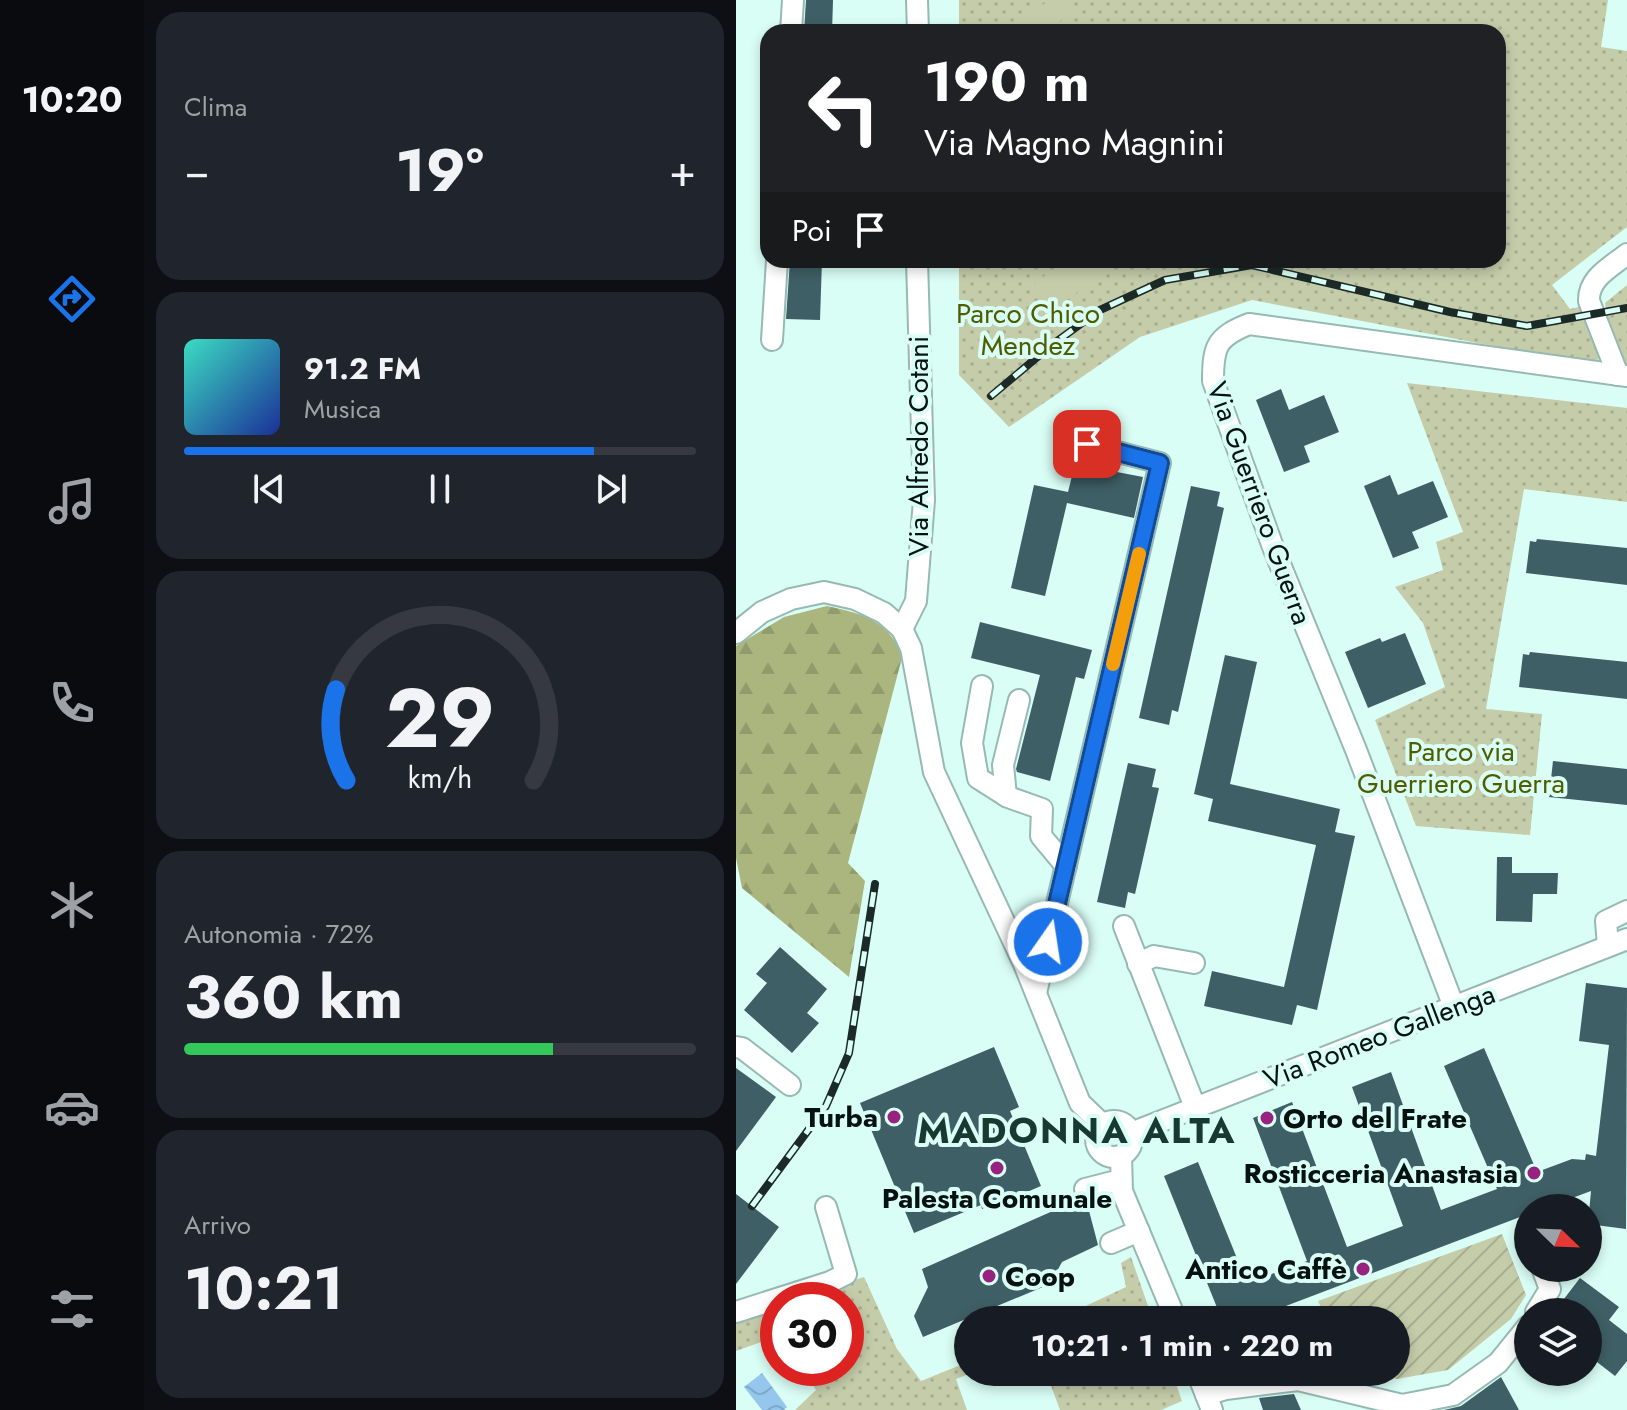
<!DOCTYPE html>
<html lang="it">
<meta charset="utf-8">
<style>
:root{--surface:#171b24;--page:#20242c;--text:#f1f3f6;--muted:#9ea1a6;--line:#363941;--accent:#1a73e8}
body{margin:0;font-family:Jost,sans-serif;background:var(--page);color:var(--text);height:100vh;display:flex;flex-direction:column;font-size:30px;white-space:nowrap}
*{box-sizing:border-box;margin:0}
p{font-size:26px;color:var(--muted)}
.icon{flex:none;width:44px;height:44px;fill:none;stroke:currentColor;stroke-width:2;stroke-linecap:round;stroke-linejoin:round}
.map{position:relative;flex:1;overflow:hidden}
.drawer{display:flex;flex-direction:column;gap:12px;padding:12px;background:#0d0f14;width:592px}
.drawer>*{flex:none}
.banner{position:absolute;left:24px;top:24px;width:746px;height:244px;border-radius:24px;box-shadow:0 4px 12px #0003;background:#202124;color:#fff;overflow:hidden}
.needle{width:52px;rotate:113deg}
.tools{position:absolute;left:778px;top:1194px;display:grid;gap:16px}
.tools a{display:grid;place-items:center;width:88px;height:88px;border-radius:50%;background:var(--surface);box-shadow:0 4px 12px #0003;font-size:40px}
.speed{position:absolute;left:24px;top:1282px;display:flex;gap:16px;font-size:40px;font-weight:700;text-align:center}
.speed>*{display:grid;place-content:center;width:104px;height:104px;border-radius:50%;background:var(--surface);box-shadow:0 4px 12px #0003;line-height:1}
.speed .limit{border:12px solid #d22;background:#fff;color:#111}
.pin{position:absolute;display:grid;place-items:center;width:68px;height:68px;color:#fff;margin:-34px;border-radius:16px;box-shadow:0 4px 12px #0006}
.me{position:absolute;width:88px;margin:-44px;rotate:13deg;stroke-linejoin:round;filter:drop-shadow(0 0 6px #0008)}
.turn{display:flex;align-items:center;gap:28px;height:168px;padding:0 32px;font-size:36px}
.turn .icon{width:104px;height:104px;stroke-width:2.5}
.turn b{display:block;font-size:56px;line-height:68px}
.then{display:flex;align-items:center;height:76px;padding:0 32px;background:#0003;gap:16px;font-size:30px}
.big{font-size:60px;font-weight:700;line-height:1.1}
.drawer .widget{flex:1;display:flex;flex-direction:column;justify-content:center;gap:12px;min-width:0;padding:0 28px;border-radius:24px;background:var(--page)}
.drawer .dial{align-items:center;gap:0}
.dial svg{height:208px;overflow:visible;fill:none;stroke:var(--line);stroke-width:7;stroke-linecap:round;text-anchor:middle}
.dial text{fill:var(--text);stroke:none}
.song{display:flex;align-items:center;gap:24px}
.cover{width:96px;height:96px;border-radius:12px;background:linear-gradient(135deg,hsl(170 70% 55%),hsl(230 70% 35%))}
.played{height:8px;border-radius:4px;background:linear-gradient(90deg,var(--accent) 80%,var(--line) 80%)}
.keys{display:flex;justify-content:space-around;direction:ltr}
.heat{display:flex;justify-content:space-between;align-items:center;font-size:44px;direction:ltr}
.charge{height:12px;border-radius:6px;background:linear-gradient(90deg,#34c759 72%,var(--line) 0)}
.trip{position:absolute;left:218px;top:1306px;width:456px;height:80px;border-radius:40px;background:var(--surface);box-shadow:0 4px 12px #0003;font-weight:700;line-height:80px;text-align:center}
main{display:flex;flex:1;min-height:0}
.tabs{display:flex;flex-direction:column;width:144px;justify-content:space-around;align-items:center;background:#090b0e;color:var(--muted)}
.tabs .icon{width:56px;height:56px}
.tabs .active{color:var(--accent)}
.tabs b{font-size:36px;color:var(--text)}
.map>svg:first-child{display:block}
.grass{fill:url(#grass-dots)}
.forest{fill:url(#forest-firs)}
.garden{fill:url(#garden-furrows)}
.pitch{fill:#c5ccaa}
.water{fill:url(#water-waves)}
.building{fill:#3e5f65}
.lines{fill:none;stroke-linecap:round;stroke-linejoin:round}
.minor-casing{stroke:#96b9b2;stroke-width:24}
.minor{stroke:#fff;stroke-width:20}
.rail-casing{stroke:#1b2a27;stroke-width:8}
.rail{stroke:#d9fef5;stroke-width:5;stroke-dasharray:15;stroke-linecap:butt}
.route-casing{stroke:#114b97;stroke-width:20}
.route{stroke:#1a73e8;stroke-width:14}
.slow{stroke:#f59e0b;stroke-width:14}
.poi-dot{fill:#97227f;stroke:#d9fef5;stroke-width:3}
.labels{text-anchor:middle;stroke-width:8;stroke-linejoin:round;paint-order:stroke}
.park-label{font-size:28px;fill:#515c00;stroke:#d9fef5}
.street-label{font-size:28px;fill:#061210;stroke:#d9fef5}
.poi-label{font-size:28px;font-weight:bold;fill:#061210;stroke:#d9fef5;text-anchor:end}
.district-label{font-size:36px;font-weight:bold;letter-spacing:2px;fill:#183832;stroke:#d9fef5}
</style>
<main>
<nav class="tabs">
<b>10:20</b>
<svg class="icon active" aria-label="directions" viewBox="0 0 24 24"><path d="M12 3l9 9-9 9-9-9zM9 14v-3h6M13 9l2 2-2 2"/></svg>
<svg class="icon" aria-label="music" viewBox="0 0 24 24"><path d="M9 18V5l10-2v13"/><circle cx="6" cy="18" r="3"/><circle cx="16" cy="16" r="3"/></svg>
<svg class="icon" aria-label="phone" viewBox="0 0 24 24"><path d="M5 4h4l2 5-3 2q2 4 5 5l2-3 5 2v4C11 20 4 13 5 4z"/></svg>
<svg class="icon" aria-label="climate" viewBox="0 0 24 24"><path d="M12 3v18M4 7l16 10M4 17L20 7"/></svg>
<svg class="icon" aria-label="car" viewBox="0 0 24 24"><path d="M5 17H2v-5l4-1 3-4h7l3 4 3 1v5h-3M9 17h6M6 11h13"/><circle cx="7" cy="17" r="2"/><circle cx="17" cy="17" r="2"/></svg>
<svg class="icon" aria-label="filters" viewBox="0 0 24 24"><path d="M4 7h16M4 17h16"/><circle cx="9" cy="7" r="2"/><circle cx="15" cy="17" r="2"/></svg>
</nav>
<section class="drawer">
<div class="widget"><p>Clima</p>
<div class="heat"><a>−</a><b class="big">19°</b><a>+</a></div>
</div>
<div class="widget">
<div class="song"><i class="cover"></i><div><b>91.2 FM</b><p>Musica</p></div></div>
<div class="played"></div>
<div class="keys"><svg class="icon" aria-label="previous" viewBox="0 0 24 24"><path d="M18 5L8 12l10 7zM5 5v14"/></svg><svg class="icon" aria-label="pause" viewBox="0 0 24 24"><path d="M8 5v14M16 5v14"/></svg><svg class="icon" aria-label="next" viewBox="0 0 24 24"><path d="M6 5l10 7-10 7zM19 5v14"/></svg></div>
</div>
<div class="widget dial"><svg viewBox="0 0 100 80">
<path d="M14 69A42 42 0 1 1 86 69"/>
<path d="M14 69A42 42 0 0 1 10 34" stroke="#1a73e8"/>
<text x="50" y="56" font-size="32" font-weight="700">29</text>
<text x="50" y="72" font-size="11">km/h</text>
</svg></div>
<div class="widget"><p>Autonomia · 72%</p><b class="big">360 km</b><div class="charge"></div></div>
<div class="widget"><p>Arrivo</p><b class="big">10:21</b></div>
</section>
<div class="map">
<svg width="891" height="1410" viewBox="0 0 891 1410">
<defs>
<pattern id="grass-dots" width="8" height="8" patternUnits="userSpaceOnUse" patternTransform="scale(2)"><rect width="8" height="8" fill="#c5ccaa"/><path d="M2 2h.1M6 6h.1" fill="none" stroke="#a8ae91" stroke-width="1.8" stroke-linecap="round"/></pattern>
<pattern id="forest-firs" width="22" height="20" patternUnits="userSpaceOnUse" patternTransform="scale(2)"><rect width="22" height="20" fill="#abb57e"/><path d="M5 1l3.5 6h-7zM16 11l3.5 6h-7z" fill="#929b6c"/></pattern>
<pattern id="garden-furrows" width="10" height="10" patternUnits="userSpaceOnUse" patternTransform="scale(2)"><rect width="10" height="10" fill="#c5ccaa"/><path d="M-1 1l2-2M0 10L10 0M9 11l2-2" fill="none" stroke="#a8ae91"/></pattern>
<pattern id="water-waves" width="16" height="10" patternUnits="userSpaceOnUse" patternTransform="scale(2)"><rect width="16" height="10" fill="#95c6ed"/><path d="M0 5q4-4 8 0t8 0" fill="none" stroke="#7fa9ca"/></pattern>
</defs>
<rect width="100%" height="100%" fill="#d9fef5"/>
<g class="grass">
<path d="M223 0H872L865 47 891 51V227L816 285 834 309 843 307 867 359 841 362 516 300 404 337 273 427 223 375V260H762V32H223Z"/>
<path d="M891 285V367L872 323 869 303Z"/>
<path d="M671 383 891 408V502L788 489 750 709 806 714 794 835 680 826 639 720 709 687 687 623 659 587 707 570 700 542 727 532Z"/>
<path d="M395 1257 417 1320H320L390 1287 385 1263Z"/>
<path d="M128 1277 161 1349 185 1381 232 1362V1372H238L220 1379 231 1410H59L80 1390 66 1368H110V1300H57Z"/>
<path d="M42 1305V1336L0 1351V1318Z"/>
<path d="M310 1372H436L446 1401 425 1410H324Z"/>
</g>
<path class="forest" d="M91 606C128 614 148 619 167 654L112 863 129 881 113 977 6 888 0 858V646L48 617Z"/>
<path class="garden" d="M766 1234 790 1295 775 1319 712 1370 661 1379 624 1372H660V1320H591L582 1301Z"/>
<g class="pitch">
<path d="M313 0H331L339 10 310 32H271Z"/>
<path d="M329 260H372L376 266 314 313 294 287Z"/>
</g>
<path class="water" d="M26 1373 51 1407 48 1410H26L8 1387Z"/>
<g class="building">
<path d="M70 0H97L96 32H68Z"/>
<path d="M54 260H86L84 320 50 319Z"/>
<path d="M545 389 553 410 588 395 603 432 568 446 574 462 548 472 520 400Z"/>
<path d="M339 464 407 477 398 518 331 503 309 596 275 588 298 485 332 492Z"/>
<path d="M654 475 662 495 697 481 712 517 676 532 683 548 657 558 628 486Z"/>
<path d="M455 486 484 492 481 506 488 508 442 712 436 710 433 725 403 718Z"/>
<path d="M801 539 891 548V585L790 573 794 541 800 542Z"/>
<path d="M244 622 356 650 348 679 340 677 314 781 281 772 280 769 304 675 235 658Z"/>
<path d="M669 633 690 684 632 708 609 652 644 638 646 642Z"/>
<path d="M794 652 891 662V699L783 687 787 654 793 655Z"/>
<path d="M489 655 521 662 494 784 604 809 599 832 619 836 581 1010 561 1005 556 1025 468 1006 476 971 548 987 580 845 472 821 477 799 458 794Z"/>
<path d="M817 761 891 769V805L813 797Z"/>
<path d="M392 763 420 769 416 787 423 788 399 894 392 892 389 908 361 902Z"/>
<path d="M761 857H776V873H822L821 894H797L796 922 760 921Z"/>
<path d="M44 947 91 989 71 1013 83 1023 56 1053 8 1010 31 983 20 974Z"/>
<path d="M850 983 891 988 890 1229 852 1224 855 1191 809 1208H792V1214L513 1320H486L428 1176 462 1162 511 1283 571 1261 517 1118 556 1102 611 1247 667 1226 616 1087 655 1072 705 1210 761 1189 708 1066 748 1048 801 1172 836 1159 849 1160 850 1154 860 1156 873 1045 843 1041Z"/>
<path d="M258 1047 283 1107 274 1111 305 1186 265 1203 264 1201 246 1209 245 1205 178 1233 124 1103Z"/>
<path d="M0 1068 40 1097 0 1151Z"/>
<path d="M0 1194 43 1227 0 1284Z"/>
<path d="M335 1203 352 1207 362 1245 326 1262 314 1284 187 1337 178 1316 192 1287 186 1269Z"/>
<path d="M844 1278 883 1307 873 1320 891 1334V1361L879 1376 852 1355V1312H818Z"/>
<path d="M765 1377 783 1410H708L725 1406Z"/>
<path d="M558 1394 565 1410H527L523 1398Z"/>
</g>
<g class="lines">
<defs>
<g id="minor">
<path d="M181 0 182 32"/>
<path d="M55 32 57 0"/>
<path d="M36 340 41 260"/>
<path d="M882 375 853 301C852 278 875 267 891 254"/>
<path d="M166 629 180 601 188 500 181 260"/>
<path d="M0 633 26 612 55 599 88 592 119 599 148 613 166 629 175 648 198 772 288 964 344 1103 367 1125"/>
<path d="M246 686 236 743 242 778 272 797 306 809 305 836 330 866"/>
<path d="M270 796 267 765 283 700"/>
<path d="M388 926 459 1107"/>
<path d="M872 946 870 921 891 911"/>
<path d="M402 964 418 956 458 963"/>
<path d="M300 993 424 463 351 444"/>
<path d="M718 1007 620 750 537 547 477 381C477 347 480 337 513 324L891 376"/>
<path d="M0 1047 6 1048 54 1085"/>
<circle cx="378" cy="1139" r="18"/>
<path d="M395 1133 891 939"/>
<path d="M385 1156 386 1191 440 1320"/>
<path d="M349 1189 384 1180"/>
<path d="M375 1243 403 1231"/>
<path d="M0 1312 94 1282 110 1274 90 1207"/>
<path d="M800 1312 814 1289 806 1268"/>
<path d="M461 1372 476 1410"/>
<path d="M470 1395 490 1389 562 1380 666 1405 717 1395 762 1363 792 1326"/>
</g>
</defs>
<use href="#minor" class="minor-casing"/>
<use href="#minor" class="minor"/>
<defs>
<g id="rail">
<path d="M255 396 317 344 364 310 429 280 516 265 714 312 791 326 891 308"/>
<path d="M16 1206 90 1106 113 1053 139 884"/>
</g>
</defs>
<use href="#rail" class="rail-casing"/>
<use href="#rail" class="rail"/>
</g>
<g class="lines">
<defs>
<path id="route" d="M312 942 424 463 351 444"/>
</defs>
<use href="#route" class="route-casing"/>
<use href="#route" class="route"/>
<path class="slow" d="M377 664 403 554"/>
</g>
<g class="poi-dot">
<circle cx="158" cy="1117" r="8"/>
<circle cx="531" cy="1118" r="8"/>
<circle cx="261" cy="1168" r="8"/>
<circle cx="798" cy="1173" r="8"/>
<circle cx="627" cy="1269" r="8"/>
<circle cx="253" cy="1276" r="8"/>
</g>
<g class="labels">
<g class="park-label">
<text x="292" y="323">Parco Chico<tspan x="292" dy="32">Mendez</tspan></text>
<text x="725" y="761">Parco via<tspan x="725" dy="32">Guerriero Guerra</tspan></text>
</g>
<g class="street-label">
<text transform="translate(182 446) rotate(-90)" y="10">Via Alfredo Cotani</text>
<text transform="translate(524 503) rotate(70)" y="10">Via Guerriero Guerra</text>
<text transform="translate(643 1036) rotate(-21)" y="10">Via Romeo Gallenga</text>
</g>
<g class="poi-label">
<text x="142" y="1127">Turba</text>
<text x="547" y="1128" text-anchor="start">Orto del Frate</text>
<text x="782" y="1183">Rosticceria Anastasia</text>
<text x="261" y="1208" text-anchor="middle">Palesta Comunale</text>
<text x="611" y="1279">Antico Caffè</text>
<text x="269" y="1286" text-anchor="start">Coop</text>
</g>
<g class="district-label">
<text x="341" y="1143">MADONNA ALTA</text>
</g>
</g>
</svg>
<div class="tools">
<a><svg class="needle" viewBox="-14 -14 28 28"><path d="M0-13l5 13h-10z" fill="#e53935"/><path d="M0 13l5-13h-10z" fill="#9ea1a6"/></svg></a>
<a><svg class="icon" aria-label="layers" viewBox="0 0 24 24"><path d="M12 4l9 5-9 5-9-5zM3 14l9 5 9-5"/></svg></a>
</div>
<div class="speed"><div class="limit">30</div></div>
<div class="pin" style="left:351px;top:444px;background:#d93025"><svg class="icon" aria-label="arrive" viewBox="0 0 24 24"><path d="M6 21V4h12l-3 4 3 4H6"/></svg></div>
<svg class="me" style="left:312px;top:942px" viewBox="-20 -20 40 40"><circle r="17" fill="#1a73e8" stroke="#fff" stroke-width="3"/><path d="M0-11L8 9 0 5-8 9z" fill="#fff"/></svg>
<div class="trip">10:21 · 1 min · 220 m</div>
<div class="banner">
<div class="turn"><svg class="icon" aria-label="left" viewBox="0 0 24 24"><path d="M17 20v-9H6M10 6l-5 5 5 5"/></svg><div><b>190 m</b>Via Magno Magnini</div></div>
<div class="then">Poi<svg class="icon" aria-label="arrive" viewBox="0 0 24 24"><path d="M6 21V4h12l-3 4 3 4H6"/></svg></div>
</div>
</div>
</main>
